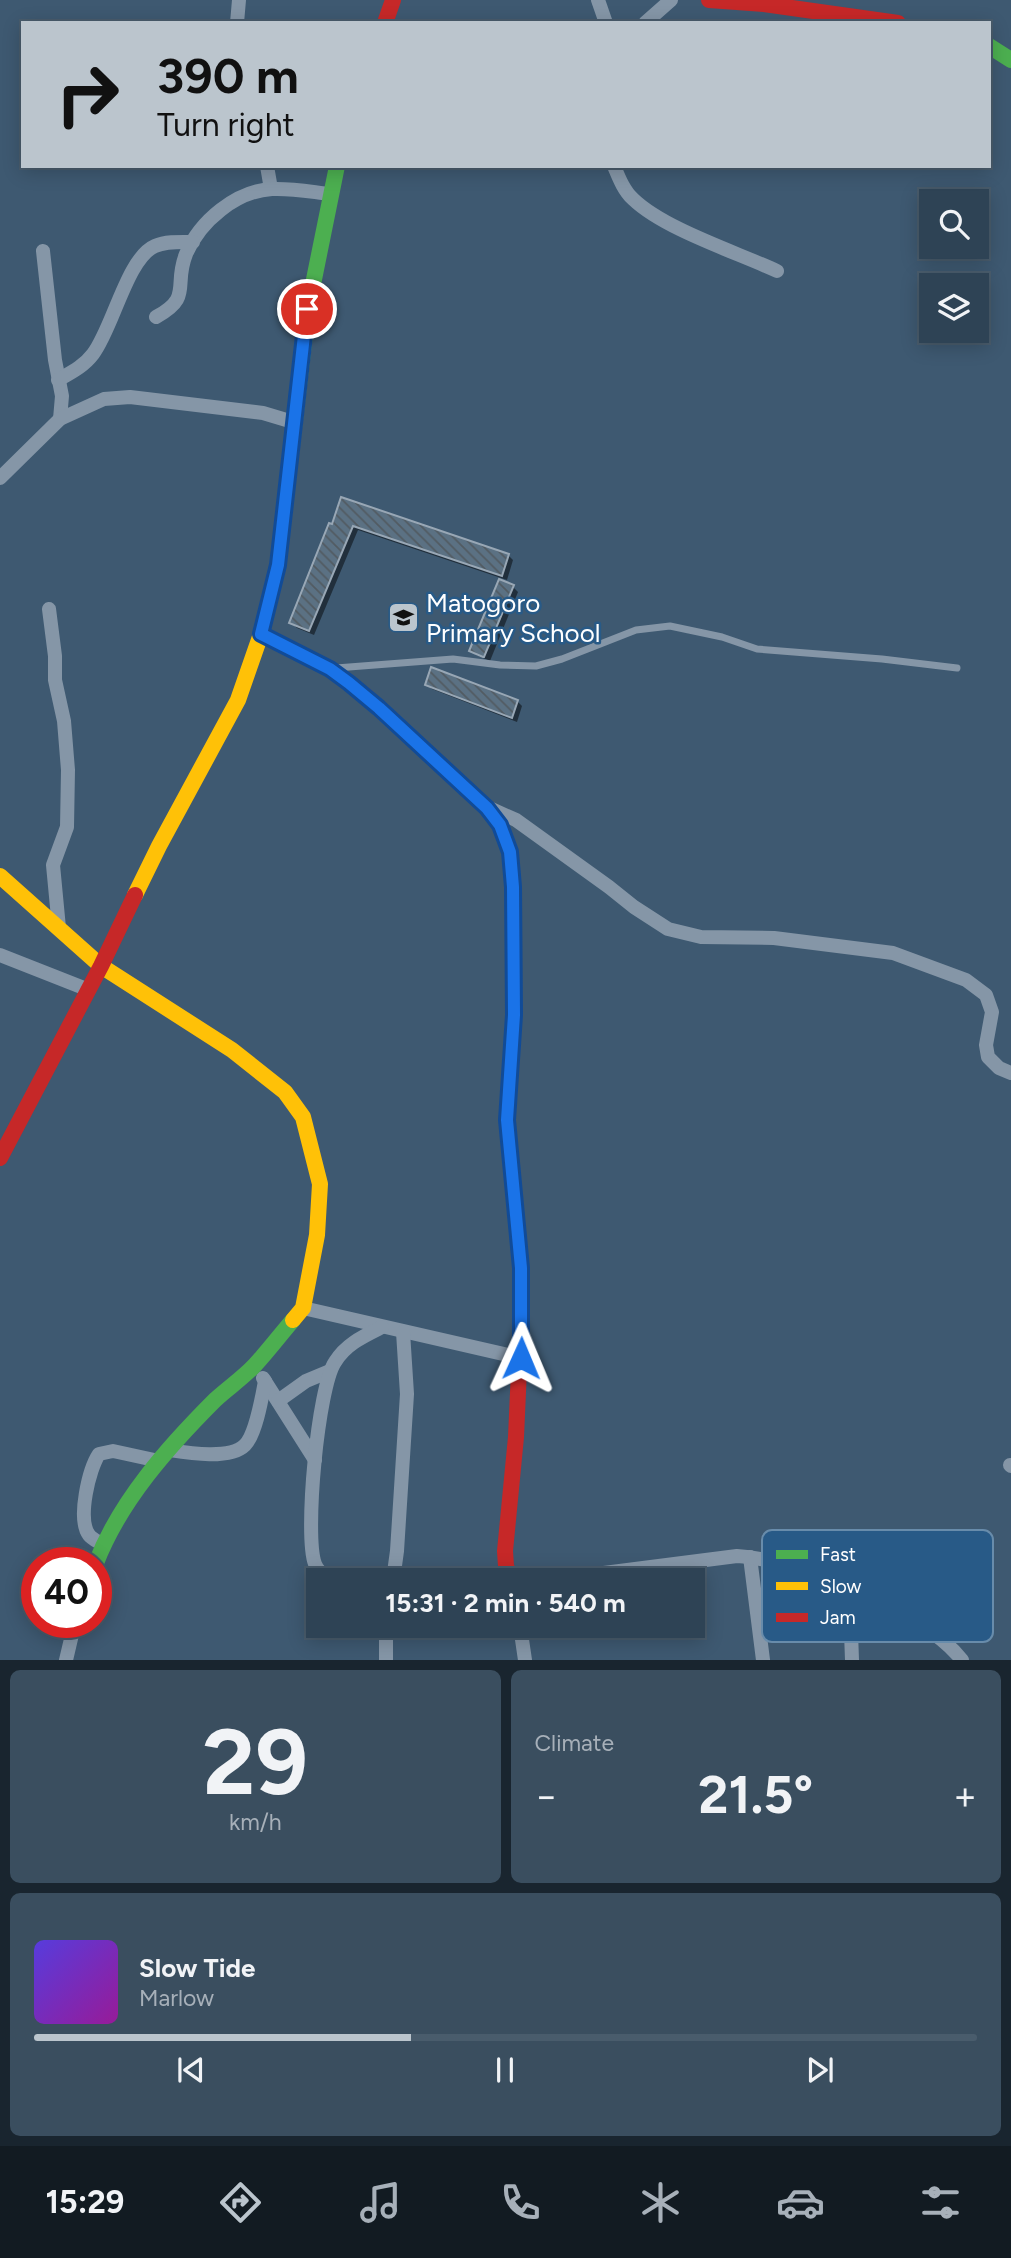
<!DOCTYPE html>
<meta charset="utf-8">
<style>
:root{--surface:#2e4355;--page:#3a4e5f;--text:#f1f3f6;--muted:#a7b0b9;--line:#495c6c;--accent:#bbc5cd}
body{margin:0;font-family:Figtree,sans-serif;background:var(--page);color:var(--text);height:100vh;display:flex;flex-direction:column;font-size:26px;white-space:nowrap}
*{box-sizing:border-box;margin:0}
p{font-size:23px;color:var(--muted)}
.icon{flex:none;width:38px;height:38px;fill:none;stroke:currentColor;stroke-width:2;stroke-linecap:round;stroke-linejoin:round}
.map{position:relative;height:1660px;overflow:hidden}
.drawer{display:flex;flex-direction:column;gap:10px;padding:10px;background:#19252f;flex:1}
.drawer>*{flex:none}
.top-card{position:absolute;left:21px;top:21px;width:970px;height:147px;border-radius:0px;box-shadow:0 4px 18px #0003,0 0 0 2px var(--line);background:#bbc5cd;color:#111;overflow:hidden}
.fabs{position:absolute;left:919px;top:189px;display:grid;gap:14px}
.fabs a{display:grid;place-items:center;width:70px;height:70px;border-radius:0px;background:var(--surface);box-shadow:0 4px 18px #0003,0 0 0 2px var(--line);font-size:35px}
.speed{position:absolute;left:21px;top:1547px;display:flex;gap:14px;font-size:35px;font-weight:700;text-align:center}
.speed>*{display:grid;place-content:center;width:91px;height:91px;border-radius:50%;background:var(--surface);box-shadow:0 4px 18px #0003,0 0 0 2px var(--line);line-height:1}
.speed .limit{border:10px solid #d22;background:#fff;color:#111}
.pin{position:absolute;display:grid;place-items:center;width:60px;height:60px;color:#fff;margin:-30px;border:4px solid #fff;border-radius:50%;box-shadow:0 2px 7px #0007}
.me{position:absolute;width:77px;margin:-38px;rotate:1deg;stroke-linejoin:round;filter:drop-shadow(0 0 5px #0008)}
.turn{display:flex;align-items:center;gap:24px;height:147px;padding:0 21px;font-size:32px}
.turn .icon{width:91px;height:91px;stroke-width:2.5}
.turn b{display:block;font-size:49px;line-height:60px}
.big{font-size:52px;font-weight:700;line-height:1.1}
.drawer .widget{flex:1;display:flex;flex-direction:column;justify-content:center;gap:10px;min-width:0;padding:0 24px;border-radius:10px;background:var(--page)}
.drawer .dial{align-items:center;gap:0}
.dial b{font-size:91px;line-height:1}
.song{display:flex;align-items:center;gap:21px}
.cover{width:84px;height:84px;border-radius:10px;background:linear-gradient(135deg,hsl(250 70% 55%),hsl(300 70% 35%))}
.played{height:7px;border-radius:4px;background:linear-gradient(90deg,var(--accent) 40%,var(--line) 40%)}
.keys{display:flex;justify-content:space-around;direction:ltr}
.heat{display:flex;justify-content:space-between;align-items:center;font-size:38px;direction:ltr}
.drawer .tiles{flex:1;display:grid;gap:10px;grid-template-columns:1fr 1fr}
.widget:last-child{grid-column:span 2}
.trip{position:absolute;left:306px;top:1568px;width:399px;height:70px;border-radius:0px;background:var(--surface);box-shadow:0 4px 18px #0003,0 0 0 2px var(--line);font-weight:700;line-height:70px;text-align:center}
.tab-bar{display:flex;height:112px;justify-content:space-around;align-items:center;background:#121b22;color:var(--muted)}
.tab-bar .icon{width:49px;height:49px}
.tab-bar .current{color:var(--accent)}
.tab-bar b{font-size:32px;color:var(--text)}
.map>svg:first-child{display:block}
.shadow{fill:#0007}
.building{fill:url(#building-back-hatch);stroke:#98a7b5;stroke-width:2}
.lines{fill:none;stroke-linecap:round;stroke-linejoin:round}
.lane{stroke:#8596a7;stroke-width:7}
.street{stroke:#8596a7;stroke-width:14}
.fast{stroke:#4caf50;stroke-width:16}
.slow{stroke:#ffc107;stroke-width:16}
.jam{stroke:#c62828;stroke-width:16}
.route-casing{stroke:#114b97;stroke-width:18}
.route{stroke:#1a73e8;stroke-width:12}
.labels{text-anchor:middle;stroke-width:5;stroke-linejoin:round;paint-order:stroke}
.poi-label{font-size:26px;fill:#fff;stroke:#285a87;text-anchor:start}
.key{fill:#285a87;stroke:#688cab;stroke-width:2}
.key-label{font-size:19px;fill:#fff}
</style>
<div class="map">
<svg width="1011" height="1660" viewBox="0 0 1011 1660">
<defs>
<pattern id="building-back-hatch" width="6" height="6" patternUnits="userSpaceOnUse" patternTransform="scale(1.75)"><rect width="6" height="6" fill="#5b7183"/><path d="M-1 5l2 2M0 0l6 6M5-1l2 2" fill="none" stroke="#525b62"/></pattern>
</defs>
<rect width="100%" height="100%" fill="#3e5971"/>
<g class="shadow">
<path d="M342 499 508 555 513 560 507 580 358 530 314 635 297 628 292 623 333 526Z"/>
<path d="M513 587 518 592 490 661 476 655 471 650Z"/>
<path d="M427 684 517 701 522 706 517 722 432 689Z"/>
</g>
<g class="building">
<path d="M341 497 509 554 502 576 353 526 309 631 289 623 329 523 332 524Z"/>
<path d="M499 579 514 585 484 657H483L469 651Z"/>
<path d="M431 667 518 700 512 718 425 685Z"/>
</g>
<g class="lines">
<path class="lane" d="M336 668 453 659 500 665 536 666 562 659 636 630 670 626 722 637 757 649 882 659 957 668"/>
<g class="street">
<path d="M598 0 606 23"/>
<path d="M237 23 239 0"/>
<path d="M645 23 671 0"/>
<path d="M267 166 271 189"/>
<path d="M614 166C619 178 624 191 633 199 664 229 736 252 777 271"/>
<path d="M43 251 55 360 62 396 60 419"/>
<path d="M156 317C193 297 173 286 186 254 200 221 236 191 272 189 292 188 312 192 331 194"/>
<path d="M58 380C72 372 84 366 93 354 113 328 127 258 155 246 167 241 181 242 193 242"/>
<path d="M0 478 60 419 104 399 130 397 263 413 293 422"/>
<path d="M49 609 55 656V680L64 721 68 770 67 827 53 865 59 928"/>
<path d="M489 808 516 820 609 887 634 907 668 929 701 937 774 938 893 953 966 980 986 995 992 1012 986 1045 988 1057 999 1068 1011 1073"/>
<path d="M0 955 89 990"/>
<path d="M303 1308 521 1358"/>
<path d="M263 1378 315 1460"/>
<path d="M278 1401 306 1381 330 1371"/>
<path d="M169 1450C188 1453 230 1460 245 1445 256 1434 262 1397 265 1381"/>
<path d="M1010 1465 1011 1466"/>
<path d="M103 1545C99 1542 92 1539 89 1535 77 1519 89 1469 99 1454L113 1451 159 1461"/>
<path d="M750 1557 763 1660"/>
<path d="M329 1580C324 1576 317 1570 315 1564 304 1536 318 1387 335 1362 346 1344 364 1336 382 1327"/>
<path d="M393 1580 397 1551 407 1394 403 1332"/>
<path d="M549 1580 737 1556C801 1560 922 1610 962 1660"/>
<path d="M845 1585 850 1604 852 1660"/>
<path d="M520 1626 525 1660"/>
<path d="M66 1660 75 1622"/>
<path d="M386 1660V1626"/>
</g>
<g class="fast">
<path d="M989 46 1011 60"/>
<path d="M289 470 308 309 337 166"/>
<path d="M486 807 500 825 510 852 513 887 514 1015 507 1120 521 1268 522 1302"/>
<path d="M96 1563C120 1501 168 1447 215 1400 228 1388 243 1378 255 1365 268 1351 280 1335 293 1320"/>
</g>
<g class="slow">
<path d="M0 876 101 966 232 1050 285 1092 303 1117 320 1184 317 1235 303 1308 293 1320"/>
<path d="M135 895 159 846 238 700 261 634 278 565 289 470"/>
</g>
<g class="jam">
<path d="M709 0 764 4 898 23"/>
<path d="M385 23 393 0"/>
<path d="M261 634 330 669 367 697 486 807"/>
<path d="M0 1158 101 966 135 895"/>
<path d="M511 1580 506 1566 505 1551 516 1437 522 1302"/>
</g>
</g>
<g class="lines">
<defs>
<path id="route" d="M307 309 278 565 261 634 330 669 349 683 379 708 487 808 500 825 510 852 513 887 514 1015 507 1120 521 1268V1358"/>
</defs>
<use href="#route" class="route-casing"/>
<use href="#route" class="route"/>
</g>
<defs>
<symbol id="school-square" viewBox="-11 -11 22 22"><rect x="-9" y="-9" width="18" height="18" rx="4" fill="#bbc5cd" stroke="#285a87"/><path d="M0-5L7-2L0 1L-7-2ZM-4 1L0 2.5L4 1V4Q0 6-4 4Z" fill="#111"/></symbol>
</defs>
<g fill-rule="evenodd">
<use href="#school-square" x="386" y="600" width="35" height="35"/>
</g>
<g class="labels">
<g class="poi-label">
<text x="426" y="612">Matogoro<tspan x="426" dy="30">Primary School</tspan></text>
</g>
</g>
<rect x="762" y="1530" width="231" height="112" rx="10" class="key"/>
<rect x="776" y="1550" width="32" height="9" fill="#4caf50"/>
<rect x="776" y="1582" width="32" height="8" fill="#ffc107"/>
<rect x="776" y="1613" width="32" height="9" fill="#c62828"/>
<g class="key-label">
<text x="820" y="1561">Fast</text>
<text x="820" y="1593">Slow</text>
<text x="820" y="1624">Jam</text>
</g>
</svg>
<div class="fabs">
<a><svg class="icon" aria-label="search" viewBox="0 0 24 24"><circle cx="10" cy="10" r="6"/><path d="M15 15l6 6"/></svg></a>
<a><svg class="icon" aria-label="layers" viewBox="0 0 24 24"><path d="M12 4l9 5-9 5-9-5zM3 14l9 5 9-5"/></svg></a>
</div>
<div class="speed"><div class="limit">40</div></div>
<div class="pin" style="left:307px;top:309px;background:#d93025"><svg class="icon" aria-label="arrive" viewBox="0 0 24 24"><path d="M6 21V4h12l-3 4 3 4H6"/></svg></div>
<svg class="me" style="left:521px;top:1358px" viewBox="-20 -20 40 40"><path d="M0-17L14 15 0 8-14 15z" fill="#1a73e8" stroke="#fff" stroke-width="4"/></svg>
<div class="trip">15:31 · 2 min · 540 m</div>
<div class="top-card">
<div class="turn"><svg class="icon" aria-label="right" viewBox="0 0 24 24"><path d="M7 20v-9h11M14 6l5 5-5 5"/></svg><div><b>390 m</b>Turn right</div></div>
</div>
</div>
<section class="drawer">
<div class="tiles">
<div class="widget dial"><b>29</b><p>km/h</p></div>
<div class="widget"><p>Climate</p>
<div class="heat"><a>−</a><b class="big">21.5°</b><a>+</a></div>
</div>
<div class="widget">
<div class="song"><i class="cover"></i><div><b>Slow Tide</b><p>Marlow</p></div></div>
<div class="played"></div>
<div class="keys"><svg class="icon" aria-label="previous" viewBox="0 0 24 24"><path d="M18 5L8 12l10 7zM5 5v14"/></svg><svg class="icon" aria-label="pause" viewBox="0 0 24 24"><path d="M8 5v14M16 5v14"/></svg><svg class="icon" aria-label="next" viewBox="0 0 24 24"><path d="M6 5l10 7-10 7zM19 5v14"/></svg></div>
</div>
</div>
</section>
<nav class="tab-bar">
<b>15:29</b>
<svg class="icon current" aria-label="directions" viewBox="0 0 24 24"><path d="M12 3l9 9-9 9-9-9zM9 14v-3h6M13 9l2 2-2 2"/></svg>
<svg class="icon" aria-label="music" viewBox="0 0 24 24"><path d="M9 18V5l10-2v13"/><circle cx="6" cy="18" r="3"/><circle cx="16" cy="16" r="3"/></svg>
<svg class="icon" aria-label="phone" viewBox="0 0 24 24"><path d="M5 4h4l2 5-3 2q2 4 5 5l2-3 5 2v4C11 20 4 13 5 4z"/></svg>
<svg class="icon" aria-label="climate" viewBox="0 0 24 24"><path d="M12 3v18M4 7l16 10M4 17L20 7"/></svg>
<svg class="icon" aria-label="car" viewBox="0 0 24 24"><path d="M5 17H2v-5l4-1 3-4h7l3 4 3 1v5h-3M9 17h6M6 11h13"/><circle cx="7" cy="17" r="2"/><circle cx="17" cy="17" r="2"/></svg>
<svg class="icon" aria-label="filters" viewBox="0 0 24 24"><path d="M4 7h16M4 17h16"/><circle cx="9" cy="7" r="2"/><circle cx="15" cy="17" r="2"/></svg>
</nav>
